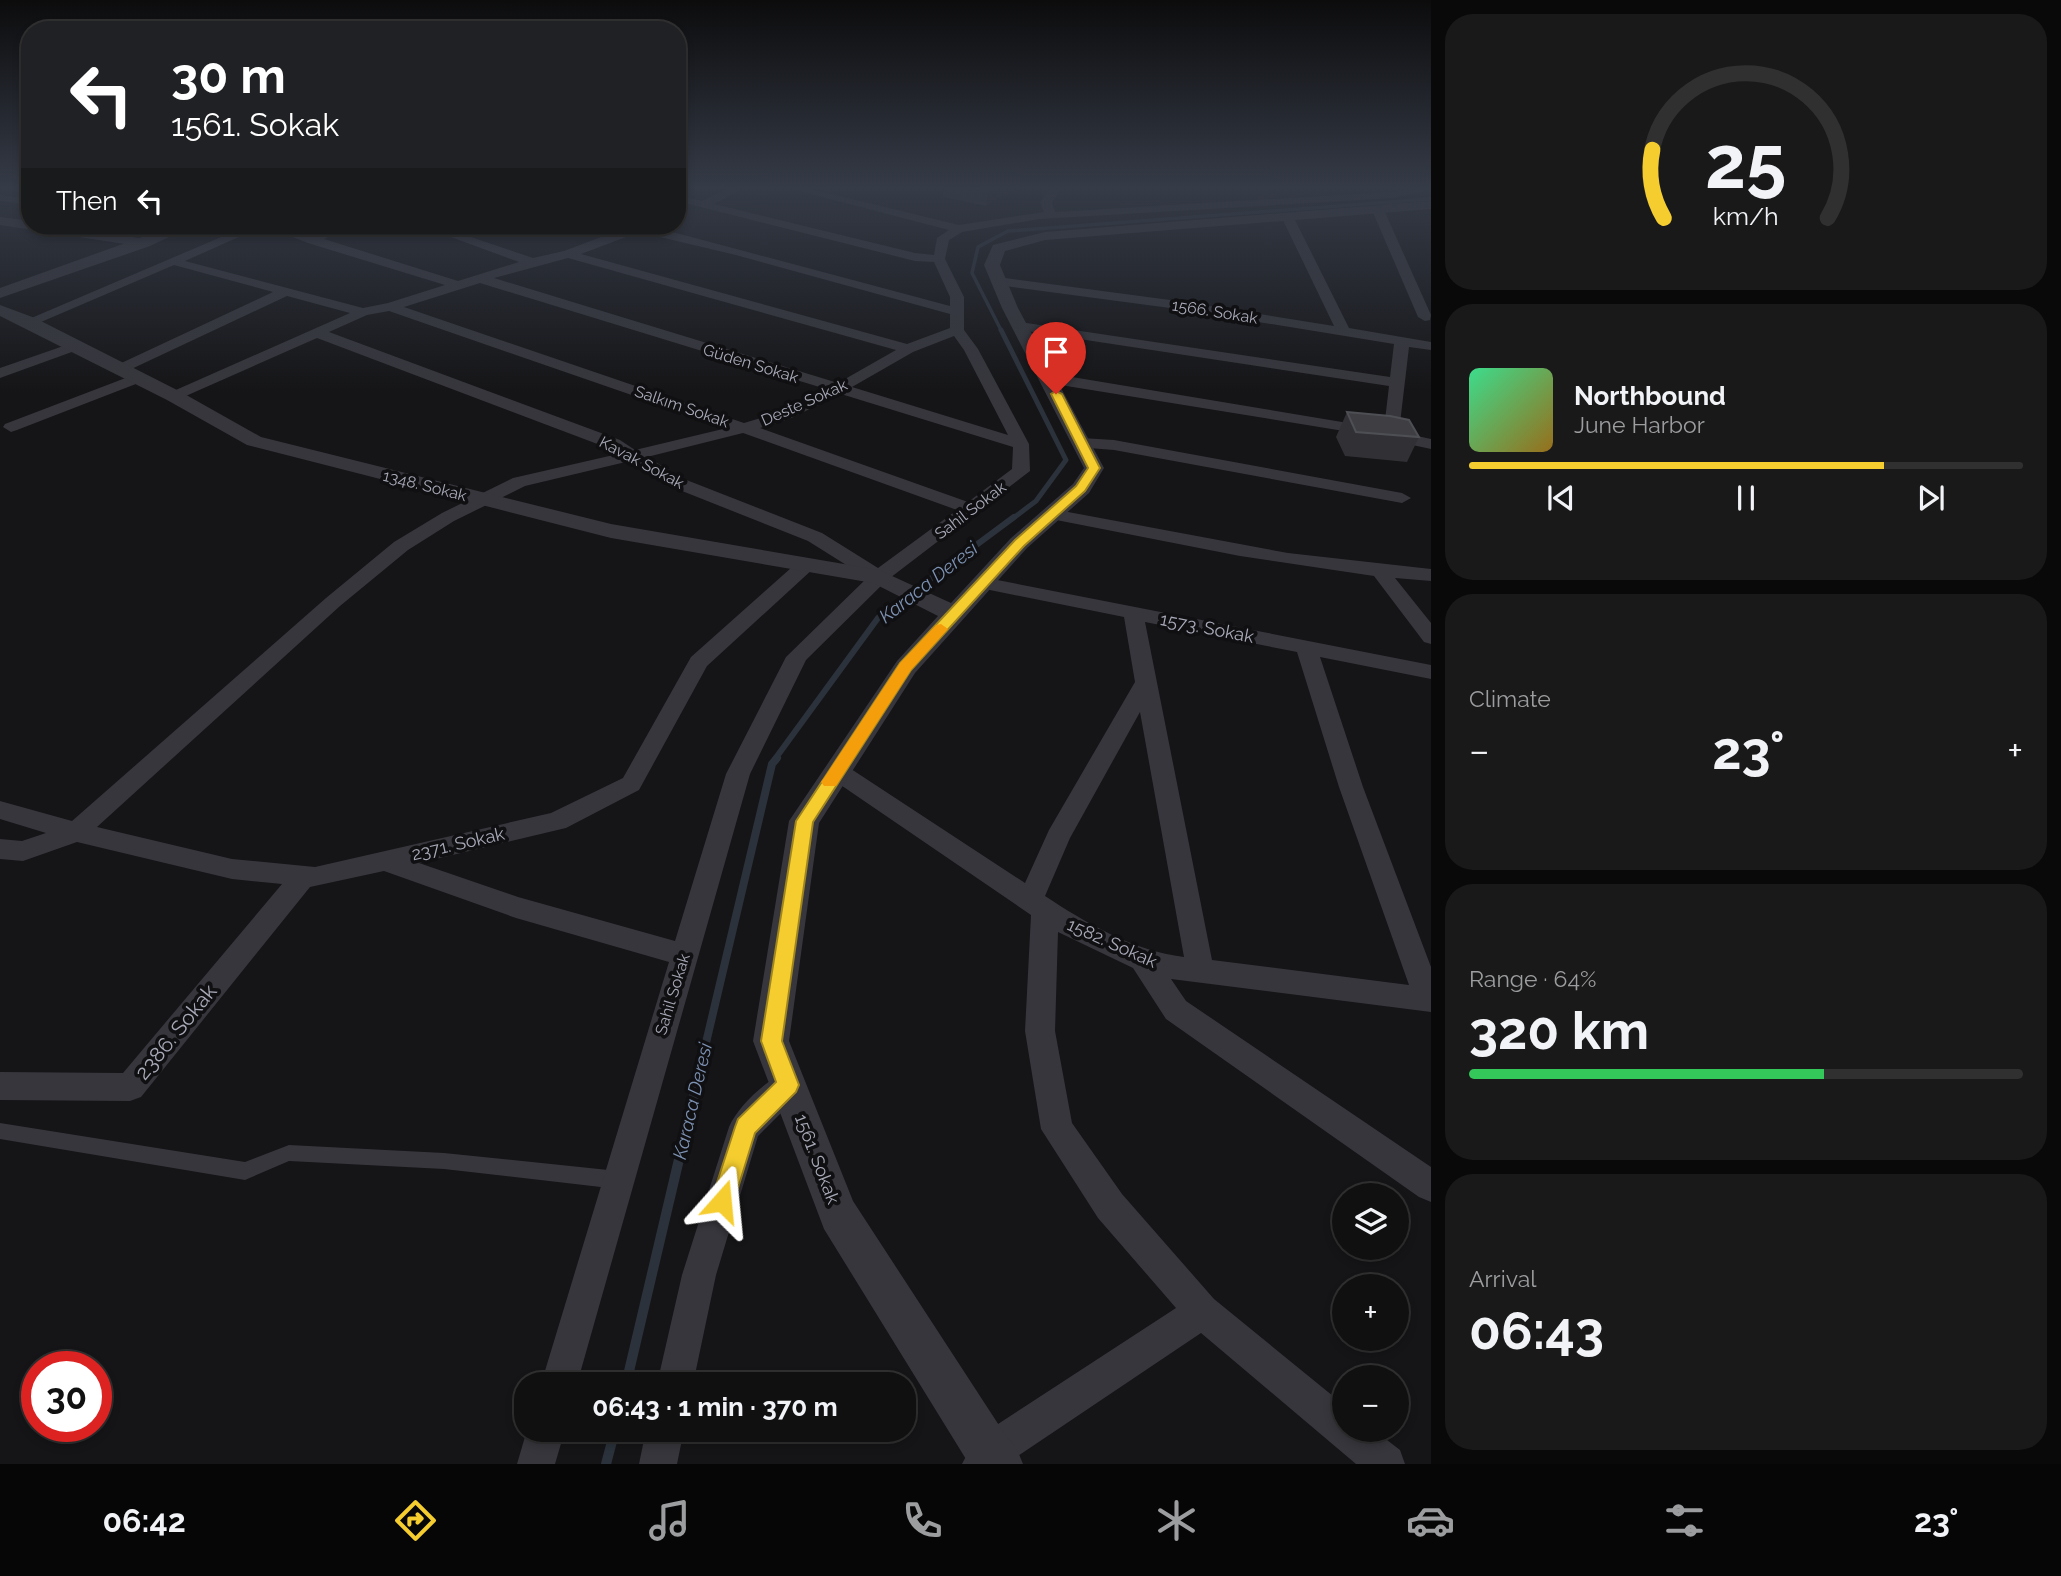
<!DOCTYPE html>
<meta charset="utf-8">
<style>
:root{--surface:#101011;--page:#19191a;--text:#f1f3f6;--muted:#9c9d9f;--line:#303031;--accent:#f5cd2f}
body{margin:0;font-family:Raleway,sans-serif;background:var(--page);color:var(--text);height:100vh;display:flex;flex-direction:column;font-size:26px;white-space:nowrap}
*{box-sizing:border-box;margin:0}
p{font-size:23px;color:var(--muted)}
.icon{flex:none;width:38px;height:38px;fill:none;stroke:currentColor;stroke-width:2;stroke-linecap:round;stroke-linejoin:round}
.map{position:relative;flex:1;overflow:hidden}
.panel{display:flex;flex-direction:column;gap:14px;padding:14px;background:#090909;width:630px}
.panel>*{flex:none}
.banner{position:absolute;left:21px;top:21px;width:665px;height:214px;border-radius:28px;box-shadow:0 4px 10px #0003,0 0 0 2px var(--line);background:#202124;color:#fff;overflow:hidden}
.buttons{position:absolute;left:1332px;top:1183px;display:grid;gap:14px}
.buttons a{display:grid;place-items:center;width:77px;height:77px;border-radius:50%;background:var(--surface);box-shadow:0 4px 10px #0003,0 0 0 2px var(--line);font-size:35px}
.speed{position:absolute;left:21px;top:1351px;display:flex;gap:14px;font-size:35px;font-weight:700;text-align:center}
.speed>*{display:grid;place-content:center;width:91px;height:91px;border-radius:50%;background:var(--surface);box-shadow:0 4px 10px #0003,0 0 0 2px var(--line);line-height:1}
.speed .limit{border:10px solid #d22;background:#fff;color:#111}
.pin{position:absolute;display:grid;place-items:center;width:60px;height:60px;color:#fff;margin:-72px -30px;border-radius:50% 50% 50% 0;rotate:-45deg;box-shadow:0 0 7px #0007}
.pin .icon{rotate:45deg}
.me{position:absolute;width:77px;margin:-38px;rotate:18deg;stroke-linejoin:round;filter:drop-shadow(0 0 5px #0008)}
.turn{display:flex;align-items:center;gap:24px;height:147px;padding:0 35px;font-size:32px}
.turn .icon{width:91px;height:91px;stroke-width:2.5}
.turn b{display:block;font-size:49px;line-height:60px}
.then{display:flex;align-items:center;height:66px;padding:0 35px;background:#0003;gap:14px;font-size:26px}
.big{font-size:52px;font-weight:700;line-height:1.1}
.panel .card{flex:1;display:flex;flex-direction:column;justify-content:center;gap:10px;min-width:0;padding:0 24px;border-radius:28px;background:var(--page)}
.panel .dial{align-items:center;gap:0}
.dial svg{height:182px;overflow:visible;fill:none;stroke:var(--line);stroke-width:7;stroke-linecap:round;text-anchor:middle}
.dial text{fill:var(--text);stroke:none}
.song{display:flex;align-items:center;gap:21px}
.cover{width:84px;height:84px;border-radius:10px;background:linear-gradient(135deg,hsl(150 70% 55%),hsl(40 70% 35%))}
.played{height:7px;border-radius:4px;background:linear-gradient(90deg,var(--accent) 75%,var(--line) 75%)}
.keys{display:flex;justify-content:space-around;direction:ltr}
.heat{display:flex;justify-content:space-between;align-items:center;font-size:38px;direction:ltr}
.charge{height:10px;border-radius:5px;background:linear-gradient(90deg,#34c759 64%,var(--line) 0)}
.trip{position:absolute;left:514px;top:1372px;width:402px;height:70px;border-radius:28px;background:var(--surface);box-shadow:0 4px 10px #0003,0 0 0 2px var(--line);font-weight:700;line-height:70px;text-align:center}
.dock{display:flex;height:112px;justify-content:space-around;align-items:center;background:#060607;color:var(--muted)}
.dock .icon{width:49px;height:49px}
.dock .current{color:var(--accent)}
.dock b{font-size:32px;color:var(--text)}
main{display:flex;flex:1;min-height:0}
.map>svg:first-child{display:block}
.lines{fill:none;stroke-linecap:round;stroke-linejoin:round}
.stream-far4{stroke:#2b323b;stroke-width:3.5}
.stream-far3{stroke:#2b323b;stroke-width:5}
.stream-far2{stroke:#2b323b;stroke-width:6}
.stream-far1{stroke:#2b323b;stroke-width:8}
.stream{stroke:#2b323b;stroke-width:10}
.service{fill:#36363c;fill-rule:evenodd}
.pedestrian{fill:#36363c;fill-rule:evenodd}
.minor{fill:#36363c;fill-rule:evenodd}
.tertiary{fill:#36363c;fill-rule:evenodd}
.wall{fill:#313135}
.shaded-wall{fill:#202023}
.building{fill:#3e3e43;stroke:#4e4f55;stroke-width:2}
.route{fill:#f5cd2f;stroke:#9f851f;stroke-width:2}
.slow{fill:#f59e0b}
.labels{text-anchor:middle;stroke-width:7;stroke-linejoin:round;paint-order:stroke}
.far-street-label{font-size:16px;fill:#a7a9b7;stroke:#101012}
.street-label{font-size:18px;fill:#a7a9b7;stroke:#101012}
.water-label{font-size:19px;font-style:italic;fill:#7d92b3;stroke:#101012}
.near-street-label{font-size:21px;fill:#a7a9b7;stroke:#101012}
</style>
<main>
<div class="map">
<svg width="1431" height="1464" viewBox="0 0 1431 1464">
<rect width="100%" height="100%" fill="#151517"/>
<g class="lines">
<path class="stream-far4" d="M1002 332 972 273 978 247 1008 231 1431 199"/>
<path class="stream-far3" d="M1001 330 1066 460 1036 501 1012 519"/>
<path class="stream-far2" d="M775 759 878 618 1014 517"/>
<path class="stream-far1" d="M700 1068 772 764 777 758"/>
<g class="stream">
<path d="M626 1384 701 1066"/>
<path d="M606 1464 615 1430"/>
</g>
<path class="service" d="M0 1123 245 1162 289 1145 444 1153 618 1171 624 1174 627 1180 624 1186 618 1189 444 1169 289 1161 245 1180 0 1139Z"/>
<path class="pedestrian" d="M293 226H305L291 233H285V229Z"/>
<g class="minor">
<path d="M733 186H747L714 204 915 253 934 255 937 238 949 230 780 186H798L959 225 1044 212 1040 202 1052 186H1063L1052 202 1055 212 1392 192 1431 186V190L1392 198 1039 219 962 232 949 240 945 259 964 297V330L978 349 1029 444 1030 471 886 581 806 660 750 774 577 1384H541L669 962 516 918 384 871 310 887 141 1097 130 1101 0 1100V1072L123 1073 282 884 232 879 77 842 23 861 0 859V839L22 841 46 833 0 819V801L72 821 326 598 394 542 442 513 513 478 618 454 608 448 317 338 179 399H169L166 396 169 393 350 313 287 296 125 372H115L113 369 115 366 273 292 174 265 34 325 29 326 22 322 247 226H263L185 261 363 308 388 303 445 285 308 243 265 226H282L313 235 334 226H349L324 239 458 281 519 262 421 226H438L533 258 564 251 604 236 575 226H593L616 232 634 226H650L950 306V297L934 262 915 261 677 201V195L702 201ZM639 232 736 255 950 314V328L907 344 581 254ZM568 258 896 350 838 383 494 278ZM480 283 826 389 777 413 744 423 404 307ZM389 311 727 428 635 450 620 440 329 332 367 315ZM954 336 964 350 1008 435 852 387 913 352ZM841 394 1013 447 1012 469 968 502 760 428 789 419ZM743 433 957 510 878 568 822 533 684 479 647 457ZM630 461 672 487 808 541 867 578 786 657 726 774 675 941 518 897 419 863 566 828 639 790 707 666 814 568 817 564 814 560H800L691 657 623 778 551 813 315 867 232 859 97 827 340 606 408 550 454 521 525 486Z"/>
<path d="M0 195 30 199V205L0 201Z"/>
<path d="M1378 207 1384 210 1431 315 1430 320 1425 321 1418 317 1372 210Z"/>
<path d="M1283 214 1293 216 1349 328 1431 342V350L1409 347 1399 432 1431 439V449L1356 433 1048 383 1040 378 1048 373 1384 429 1389 386 1020 330 1013 326 1020 322 1390 377 1394 344 1185 310 998 285 991 281 998 277 1185 302 1334 326 1281 216Z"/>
<path d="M0 217 30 221V226H55L145 239 151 243 145 247 0 225Z"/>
<path d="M75 342 80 343 82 346 80 349 0 378V368Z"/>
<path d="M136 374 141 376 144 379 141 382 17 430 11 432 3 427 5 424Z"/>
<path d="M1082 438 1114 440 1402 493 1411 498 1402 503 1114 450 1076 447 1074 443 1076 439Z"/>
<path d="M1052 509 1288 553 1431 569V581L1395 578 1431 623V644L1424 642 1374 576 1240 556 1046 518 1043 514Z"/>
<path d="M982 577 1431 665V679L1320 657 1363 787 1431 967V1012L1171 979 1186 1001 1431 1167V1202L1419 1197 1166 1019 1133 968 1058 932 1055 1031 1072 1123 1122 1194 1214 1299 1344 1405V1430H1374L1400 1450 1405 1464H1356L1201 1333 1006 1464H962L975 1439 1176 1308 1098 1218 1041 1129 1025 1031 1031 915 829 777 825 771 829 765 837 763 845 765 1025 883 1049 830 1135 682 1124 617 975 587 972 583ZM1145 622 1297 652 1339 787 1409 985 1212 960ZM1140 712 1184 957C1134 951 1086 923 1045 896L1070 838Z"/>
<path d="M788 1071 799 1075 803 1085 799 1095 758 1136 716 1275 693 1384H657L682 1275 729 1127C738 1106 767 1079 788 1071Z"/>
<path d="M527 1430H565L555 1464H517Z"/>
<path d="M646 1430H684L677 1464H639Z"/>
</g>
<g class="tertiary">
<path d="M1431 201V209L1045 240 1005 251 1000 265 1018 308 1104 468 1089 493 1027 548 915 673 819 823 789 1041 853 1201 1006 1436 1016 1447 1023 1464H969L824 1229 753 1041 789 821 897 661 938 616 873 583 611 538 247 445 167 400 0 316V305L35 318 181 392 261 437 611 524 879 570 951 603 1011 538 1073 484 1084 468 1002 308 984 265 993 245 1045 232Z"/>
<path d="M173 226H192L150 246 0 298V288Z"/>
</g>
</g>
<g class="wall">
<path d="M944 186H1016L986 206 943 197Z"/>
<path d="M1347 412 1419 437 1407 462 1345 456 1336 437Z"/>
</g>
<path class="shaded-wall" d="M996 186H1016L986 206 988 191Z"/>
<g class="building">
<path d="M963 186H996L988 191Z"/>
<path d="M1347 412 1390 416 1409 420 1419 437 1356 432Z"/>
</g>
<linearGradient id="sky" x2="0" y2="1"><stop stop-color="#0c0c0d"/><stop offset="0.48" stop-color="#353b47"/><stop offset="1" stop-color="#353b47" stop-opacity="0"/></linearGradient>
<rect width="1431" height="391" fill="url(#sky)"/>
<path class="route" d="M1056 391 1062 394 1100 468 1085 491 1024 546 911 670 813 822 782 1041 799 1085 796 1092 755 1133 734 1201 730 1209 722 1213 714 1209 711 1201 735 1127 738 1119 776 1082 761 1041 796 821 900 663 1015 540 1076 486 1088 468 1051 394Z"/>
<path class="slow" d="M941 624 948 629 911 670 836 786H824L821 782 824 778 900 663 936 625Z"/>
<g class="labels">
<g class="far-street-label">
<text transform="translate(1215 311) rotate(9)" y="6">1566. Sokak</text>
<text transform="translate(751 363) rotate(17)" y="6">Güden Sokak</text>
<text transform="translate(804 402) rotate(-24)" y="6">Deste Sokak</text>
<text transform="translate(682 406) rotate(19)" y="6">Salkım Sokak</text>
<text transform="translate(642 462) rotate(28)" y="6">Kavak Sokak</text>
<text transform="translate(425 485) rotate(14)" y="6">1348. Sokak</text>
<text transform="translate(970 510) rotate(-37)" y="6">Sahil Sokak</text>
<text transform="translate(672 994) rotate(-73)" y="6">Sahil Sokak</text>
</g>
<g class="street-label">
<text transform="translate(1207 628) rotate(11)" y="6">1573. Sokak</text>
<text transform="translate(458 844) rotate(-13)" y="6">2371. Sokak</text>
<text transform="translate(1112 943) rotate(24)" y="6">1582. Sokak</text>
<text transform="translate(817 1159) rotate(69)" y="6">1561. Sokak</text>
</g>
<g class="water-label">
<text transform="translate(928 582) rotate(-38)" y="7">Karaca Deresi</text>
<text transform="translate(692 1101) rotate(-77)" y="7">Karaca Deresi</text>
</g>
<g class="near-street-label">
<text transform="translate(176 1032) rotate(-51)" y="7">2386. Sokak</text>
</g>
</g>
</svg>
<div class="buttons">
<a><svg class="icon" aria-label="layers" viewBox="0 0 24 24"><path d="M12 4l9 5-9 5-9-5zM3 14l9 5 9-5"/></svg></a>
<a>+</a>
<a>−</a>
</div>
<div class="speed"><div class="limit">30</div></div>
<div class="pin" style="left:1056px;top:394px;background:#d93025"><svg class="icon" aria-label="arrive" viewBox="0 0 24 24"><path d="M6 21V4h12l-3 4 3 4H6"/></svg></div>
<svg class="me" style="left:722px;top:1201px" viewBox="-20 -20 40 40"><path d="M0-17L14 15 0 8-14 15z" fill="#f5cd2f" stroke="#fff" stroke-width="4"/></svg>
<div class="trip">06:43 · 1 min · 370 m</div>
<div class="banner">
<div class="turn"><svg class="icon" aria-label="left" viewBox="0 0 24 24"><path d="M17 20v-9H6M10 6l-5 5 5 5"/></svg><div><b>30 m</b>1561. Sokak</div></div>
<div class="then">Then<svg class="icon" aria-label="left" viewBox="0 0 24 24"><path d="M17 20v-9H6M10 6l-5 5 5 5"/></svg></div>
</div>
</div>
<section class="panel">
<div class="card dial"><svg viewBox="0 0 100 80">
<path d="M14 69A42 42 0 1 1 86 69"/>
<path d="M14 69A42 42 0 0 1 9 39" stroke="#f5cd2f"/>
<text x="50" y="56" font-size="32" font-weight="700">25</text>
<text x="50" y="72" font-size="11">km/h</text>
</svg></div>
<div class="card">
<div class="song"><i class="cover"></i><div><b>Northbound</b><p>June Harbor</p></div></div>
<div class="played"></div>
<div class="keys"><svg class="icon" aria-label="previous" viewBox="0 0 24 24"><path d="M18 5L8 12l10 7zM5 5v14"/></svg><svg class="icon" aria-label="pause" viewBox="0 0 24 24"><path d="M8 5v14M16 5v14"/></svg><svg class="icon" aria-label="next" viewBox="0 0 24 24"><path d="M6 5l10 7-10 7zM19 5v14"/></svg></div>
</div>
<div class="card"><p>Climate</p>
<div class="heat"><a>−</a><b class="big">23°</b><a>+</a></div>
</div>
<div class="card"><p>Range · 64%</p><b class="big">320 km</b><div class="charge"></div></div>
<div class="card"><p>Arrival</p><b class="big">06:43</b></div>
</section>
</main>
<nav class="dock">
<b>06:42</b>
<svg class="icon current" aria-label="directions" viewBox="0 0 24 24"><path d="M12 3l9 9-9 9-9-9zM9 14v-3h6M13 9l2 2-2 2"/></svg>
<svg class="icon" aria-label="music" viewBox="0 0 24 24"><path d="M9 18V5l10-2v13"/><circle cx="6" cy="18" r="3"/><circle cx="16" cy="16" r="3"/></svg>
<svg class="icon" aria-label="phone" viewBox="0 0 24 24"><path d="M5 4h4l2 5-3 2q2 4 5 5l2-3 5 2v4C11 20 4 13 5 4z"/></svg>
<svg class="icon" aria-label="climate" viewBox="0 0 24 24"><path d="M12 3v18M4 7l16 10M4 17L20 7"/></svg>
<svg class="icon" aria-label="car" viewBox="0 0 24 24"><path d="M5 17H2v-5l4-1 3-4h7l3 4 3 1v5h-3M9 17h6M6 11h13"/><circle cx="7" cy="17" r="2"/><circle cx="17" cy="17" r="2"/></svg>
<svg class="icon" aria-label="filters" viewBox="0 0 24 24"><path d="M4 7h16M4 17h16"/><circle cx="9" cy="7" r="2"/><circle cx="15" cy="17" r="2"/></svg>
<b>23°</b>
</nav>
